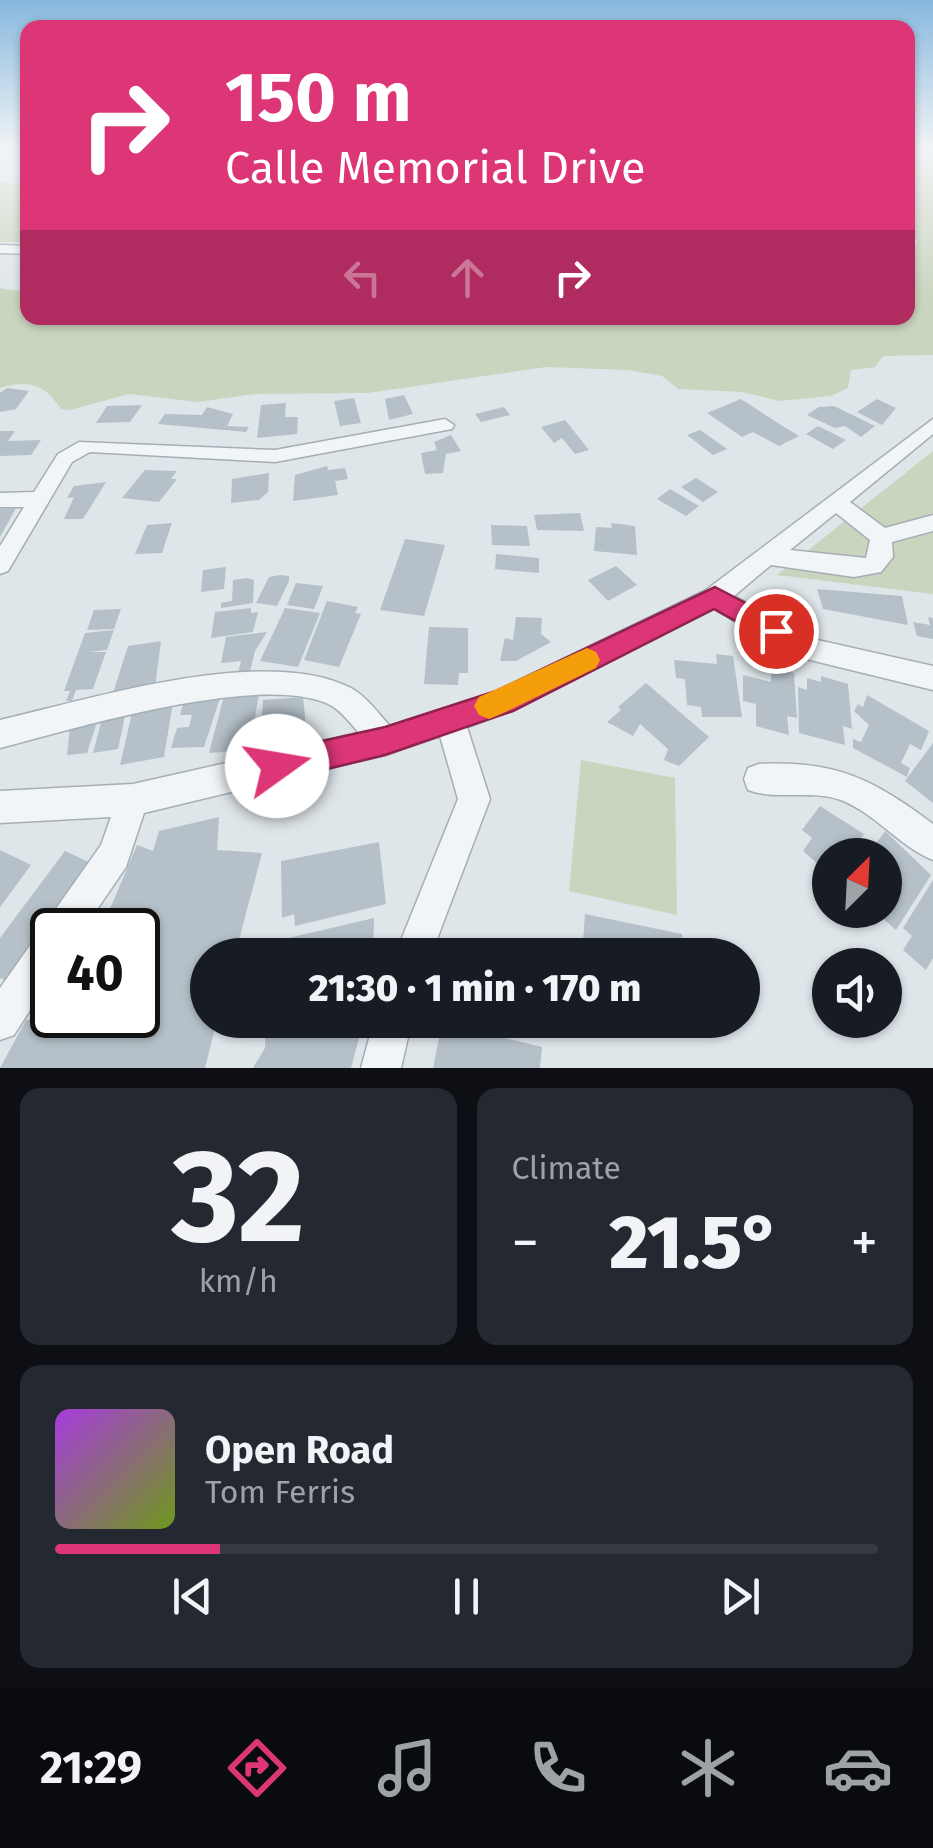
<!DOCTYPE html>
<meta charset="utf-8">
<style>
:root{--surface:#171b24;--page:#242831;--text:#f1f3f6;--muted:#9ea1a6;--line:#363941;--accent:#dd3677}
body{margin:0;font-family:"Fira Sans",sans-serif;background:var(--page);color:var(--text);height:100vh;display:flex;flex-direction:column;font-size:38px;white-space:nowrap}
*{box-sizing:border-box;margin:0}
p{font-size:32px;color:var(--muted)}
.icon{flex:none;width:55px;height:55px;fill:none;stroke:currentColor;stroke-width:2;stroke-linecap:round;stroke-linejoin:round}
.map{position:relative;height:1068px;overflow:hidden}
.side{display:flex;flex-direction:column;gap:20px;padding:20px;background:#0d0f14;flex:1}
.side>*{flex:none}
.banner{position:absolute;left:20px;top:20px;width:895px;height:305px;border-radius:20px;box-shadow:0 2px 8px #0004;background:#dd3677;color:#fff;overflow:hidden}
.needle{width:65px;rotate:24deg}
.controls{position:absolute;left:812px;top:838px;display:grid;gap:20px}
.controls a{display:grid;place-items:center;width:90px;height:90px;border-radius:50%;background:var(--surface);box-shadow:0 2px 8px #0004;font-size:50px}
.speed{position:absolute;left:30px;top:908px;display:flex;gap:20px;font-size:50px;font-weight:700;text-align:center}
.speed>*{display:grid;place-content:center;width:130px;height:130px;border-radius:50%;background:var(--surface);box-shadow:0 2px 8px #0004;line-height:1}
.speed .limit{border:5px solid #111;border-radius:15px;background:#fff;color:#111}
.pin{position:absolute;display:grid;place-items:center;width:85px;height:85px;color:#fff;margin:-42px;border:5px solid #fff;border-radius:50%;box-shadow:0 2px 10px #0007}
.me{position:absolute;width:110px;margin:-55px;rotate:77deg;stroke-linejoin:round;filter:drop-shadow(0 0 8px #0008)}
.turn{display:flex;align-items:center;gap:35px;height:210px;padding:0 40px;font-size:45px}
.turn .icon{width:130px;height:130px;stroke-width:2.5}
.turn b{display:block;font-size:70px;line-height:85px}
.lanes{display:flex;align-items:center;height:95px;padding:0 40px;background:#0003;justify-content:center;gap:50px;direction:ltr}
.lanes .off{opacity:.35}
.big{font-size:75px;font-weight:800;line-height:1.1}
.side .widget{flex:1;display:flex;flex-direction:column;justify-content:center;gap:15px;min-width:0;padding:0 35px;border-radius:20px;background:var(--page)}
.side .dial{align-items:center;gap:0}
.dial b{font-size:130px;line-height:1}
.song{display:flex;align-items:center;gap:30px}
.cover{width:120px;height:120px;border-radius:15px;background:linear-gradient(135deg,hsl(280 70% 55%),hsl(80 70% 35%))}
.played{height:10px;border-radius:5px;background:linear-gradient(90deg,var(--accent) 20%,var(--line) 20%)}
.keys{display:flex;justify-content:space-around;direction:ltr}
.heat{display:flex;justify-content:space-between;align-items:center;font-size:55px;direction:ltr}
.side .tiles{flex:1;display:grid;gap:20px;grid-template-columns:1fr 1fr}
.widget:last-child{grid-column:span 2}
.trip{position:absolute;left:190px;top:938px;width:570px;height:100px;border-radius:50px;background:var(--surface);box-shadow:0 2px 8px #0004;font-weight:800;line-height:100px;text-align:center}
.tabs{display:flex;height:160px;justify-content:space-around;align-items:center;background:#090b0e;color:var(--muted)}
.tabs .icon{width:70px;height:70px}
.tabs .on{color:var(--accent)}
.tabs b{font-size:45px;color:var(--text)}
.map>svg:first-child{display:block}
.green{fill:#cad5bf}
.building{fill:#b5c0c8}
.lines{fill:none;stroke-linecap:round;stroke-linejoin:round}
.minor-casing{stroke:#a4aeb5;stroke-width:3}
.minor{fill:#f2f5f8;fill-rule:evenodd}
.route{fill:#dd3677;stroke:#90234d;stroke-width:2.5}
.slow{fill:#f59e0b}
</style>
<div class="map">
<svg width="933" height="1068" viewBox="0 0 933 1068">
<rect width="100%" height="100%" fill="#dfe6ea"/>
<g class="green">
<path d="M908 148H933V355L883 356 875 367 851 370 848 388 831 396 779 401 742 392 678 389 662 376 627 370 546 367 368 393 255 394 197 402 129 394 70 410 61 409C45 385 30 379 0 388V288L27 292 28 318H908V264L919 238 908 244Z"/>
<path d="M0 182 27 186V242H0Z"/>
<path d="M933 451V594L777 575Z"/>
<path d="M581 760 675 778 677 915 569 891Z"/>
</g>
<g class="building">
<path d="M7 388 29 391 16 409 0 412V393Z"/>
<path d="M404 395 413 414 389 420 385 399Z"/>
<path d="M354 398 361 423 340 426 334 401Z"/>
<path d="M741 399 781 425 799 436 779 446 753 432 742 437 707 413Z"/>
<path d="M877 399 896 408 882 425 857 412Z"/>
<path d="M286 403 285 417H298L297 434 257 438 261 405Z"/>
<path d="M142 405 130 422 96 423 107 406Z"/>
<path d="M834 406 875 426 861 437 845 426 835 428 807 415 819 407Z"/>
<path d="M207 407 233 414 227 426 249 427 246 432 158 424 165 414 202 415Z"/>
<path d="M504 407 510 415 481 422 475 414Z"/>
<path d="M565 420 589 450 575 454 562 438 554 443 541 427Z"/>
<path d="M818 426 846 440 833 449 806 434Z"/>
<path d="M700 430 727 449 713 455 687 435Z"/>
<path d="M0 431H15L8 441 41 440 31 455 0 456Z"/>
<path d="M451 435 461 451 446 454 443 473 425 474 421 453 437 450 434 442Z"/>
<path d="M327 466 328 470 345 468 348 479 335 481 338 495 293 501 295 475Z"/>
<path d="M145 470 177 471 171 479H177L159 502 122 498Z"/>
<path d="M269 473 268 492 259 500 231 503 232 479Z"/>
<path d="M696 478 718 492 703 502 681 487Z"/>
<path d="M106 482 83 519H64L74 497 67 498 74 486Z"/>
<path d="M670 489 699 506 686 516 657 499Z"/>
<path d="M16 508 0 537V509Z"/>
<path d="M580 513 584 531 537 530 534 515Z"/>
<path d="M172 523 162 553 135 554 147 525Z"/>
<path d="M611 523 635 526 637 555 594 551 596 527 612 528Z"/>
<path d="M491 525 527 526 530 546 492 545Z"/>
<path d="M405 539 445 545 424 616 380 610Z"/>
<path d="M496 554 539 558V573L495 569Z"/>
<path d="M616 566 637 585 608 601 588 580Z"/>
<path d="M226 567 224 589 201 592 203 570Z"/>
<path d="M280 575 289 576V581L277 606 256 603 269 577Z"/>
<path d="M247 578 254 580 253 603 221 608V603L232 601 233 580Z"/>
<path d="M296 583 323 586 314 609 287 605Z"/>
<path d="M817 589 902 596 908 625 823 609Z"/>
<path d="M327 601 358 607 355 613 361 614 339 667 304 660Z"/>
<path d="M251 608V613L258 612 253 632 211 638 215 612Z"/>
<path d="M285 608 320 613 298 667 260 661Z"/>
<path d="M121 609 114 629 87 630 94 610Z"/>
<path d="M516 617 542 618 541 634 551 642 516 661H500L505 638 513 640Z"/>
<path d="M928 617 933 618V639L917 636 913 622 930 625Z"/>
<path d="M429 627 468 628V673H459L458 685 424 684Z"/>
<path d="M114 630 107 650 88 652H106L93 689 76 690 72 701H66L70 691H64L85 633Z"/>
<path d="M267 632 255 651 249 675 237 677 241 661 221 663 226 637Z"/>
<path d="M161 641 155 687 113 693 128 646Z"/>
<path d="M716 654 733 656 742 717H702L701 707 687 705 685 679 676 678 674 660 717 664Z"/>
<path d="M771 668 794 673 797 718 787 716 789 735 756 726V704L743 701V675L771 682Z"/>
<path d="M821 676 848 684 852 729 843 726 845 745 799 733 798 687 807 690V678L821 682Z"/>
<path d="M646 683 709 737 679 766 664 760 668 749 640 724 633 736 607 722 621 710 618 707Z"/>
<path d="M259 693 254 724 260 731 258 743 251 744 250 750 209 753 224 696Z"/>
<path d="M221 695 204 747 171 748 177 728 189 727 192 715H180L183 704Z"/>
<path d="M867 695 929 731 921 750 910 744 901 763 910 768 907 777 853 748V739L861 742 869 725 854 711 858 704 863 707Z"/>
<path d="M303 697 306 727 261 736 263 700Z"/>
<path d="M173 702 164 757 120 765 133 709Z"/>
<path d="M125 716 118 749 93 753 102 719Z"/>
<path d="M96 725 87 753 67 755 70 727Z"/>
<path d="M933 743V803L905 781Z"/>
<path d="M820 806 864 834 850 855H830V875L803 851 812 838 802 830Z"/>
<path d="M219 817 217 850 262 853 235 955H208V1020H217L205 1068H0L26 1020 65 1015H138V930H101L137 845 153 851 159 831Z"/>
<path d="M885 831 931 875 896 930 873 910H885V855H868Z"/>
<path d="M379 842 386 904 295 926 294 914 282 918 281 861Z"/>
<path d="M0 850 31 865 0 907Z"/>
<path d="M65 851 93 864 9 982 0 978V938Z"/>
<path d="M933 880V958L926 970 903 950 912 936 903 928Z"/>
<path d="M585 914 682 934 683 955H582Z"/>
<path d="M374 918 373 955H267V943Z"/>
<path d="M266 1020H364L351 1068H253L265 1048Z"/>
<path d="M487 1020 499 1023 497 1036 542 1047 540 1068H433L442 1022 485 1032Z"/>
</g>
<g class="lines">
<defs>
<g id="minor">
<path d="M0 245 28 246V254L0 253Z"/>
<path d="M445 419 454 425 452 429 275 462 90 452 72 462 8 571 0 574V546L24 507H0V493L34 492 58 454 79 442 275 450Z"/>
<path d="M933 419V434L850 502 885 528 933 515V531L892 542 893 557 881 572 854 577 771 565 734 596 813 639 933 666V690L798 657 714 609 512 711 467 727 490 799 431 955H395L458 799 440 736 385 755 144 813 126 867 83 930H52V976L14 1035 0 1040V988L101 845 111 817 0 823V791L133 784 359 733C351 724 342 712 332 706 266 670 73 729 0 748V720C91 699 265 644 351 688 366 696 378 713 390 726L495 692 706 590ZM836 513 870 540 866 558 790 550Z"/>
<path d="M759 764C835 760 873 779 933 824V860C899 846 876 814 841 800 811 789 776 801 748 790L744 779 748 768Z"/>
<path d="M374 1020H412L401 1068H361Z"/>
</g>
</defs>
<use href="#minor" class="minor-casing"/>
<use href="#minor" class="minor"/>
</g>
<linearGradient id="sky" x2="0" y2="1"><stop stop-color="#87b8de"/><stop offset="0.5" stop-color="#f1f4f6"/><stop offset="1" stop-color="#f1f4f6" stop-opacity="0"/></linearGradient>
<rect width="933" height="298" fill="url(#sky)"/>
<path class="route" d="M715 587 786 624 790 631 786 639H767L714 609 513 711 385 755 277 781 266 777 261 766 266 756 277 751 385 727 496 691Z"/>
<path class="slow" d="M587 648 596 652 600 660 596 668 499 715 489 719 479 715 474 706 479 697Z"/>
</svg>
<div class="controls">
<a><svg class="needle" viewBox="-14 -14 28 28"><path d="M0-13l5 13h-10z" fill="#e53935"/><path d="M0 13l5-13h-10z" fill="#9ea1a6"/></svg></a>
<a><svg class="icon" aria-label="sound" viewBox="0 0 24 24"><path d="M4 9h4l5-4v14l-5-4H4zM17 9q2 3 0 6"/></svg></a>
</div>
<div class="speed"><div class="limit">40</div></div>
<div class="pin" style="left:776px;top:631px;background:#d93025"><svg class="icon" aria-label="arrive" viewBox="0 0 24 24"><path d="M6 21V4h12l-3 4 3 4H6"/></svg></div>
<svg class="me" style="left:277px;top:766px" viewBox="-20 -20 40 40"><circle r="19" fill="#fff"/><path d="M0-13L10 11 0 6-10 11z" fill="#dd3677"/></svg>
<div class="trip">21:30 · 1 min · 170 m</div>
<div class="banner">
<div class="turn"><svg class="icon" aria-label="right" viewBox="0 0 24 24"><path d="M7 20v-9h11M14 6l5 5-5 5"/></svg><div><b>150 m</b>Calle Memorial Drive</div></div>
<div class="lanes"><svg class="icon off" aria-label="left" viewBox="0 0 24 24"><path d="M17 20v-9H6M10 6l-5 5 5 5"/></svg><svg class="icon off" aria-label="ahead" viewBox="0 0 24 24"><path d="M12 20V5M6 11l6-6 6 6"/></svg><svg class="icon" aria-label="right" viewBox="0 0 24 24"><path d="M7 20v-9h11M14 6l5 5-5 5"/></svg></div>
</div>
</div>
<section class="side">
<div class="tiles">
<div class="widget dial"><b>32</b><p>km/h</p></div>
<div class="widget"><p>Climate</p>
<div class="heat"><a>−</a><b class="big">21.5°</b><a>+</a></div>
</div>
<div class="widget">
<div class="song"><i class="cover"></i><div><b>Open Road</b><p>Tom Ferris</p></div></div>
<div class="played"></div>
<div class="keys"><svg class="icon" aria-label="previous" viewBox="0 0 24 24"><path d="M18 5L8 12l10 7zM5 5v14"/></svg><svg class="icon" aria-label="pause" viewBox="0 0 24 24"><path d="M8 5v14M16 5v14"/></svg><svg class="icon" aria-label="next" viewBox="0 0 24 24"><path d="M6 5l10 7-10 7zM19 5v14"/></svg></div>
</div>
</div>
</section>
<nav class="tabs">
<b>21:29</b>
<svg class="icon on" aria-label="directions" viewBox="0 0 24 24"><path d="M12 3l9 9-9 9-9-9zM9 14v-3h6M13 9l2 2-2 2"/></svg>
<svg class="icon" aria-label="music" viewBox="0 0 24 24"><path d="M9 18V5l10-2v13"/><circle cx="6" cy="18" r="3"/><circle cx="16" cy="16" r="3"/></svg>
<svg class="icon" aria-label="phone" viewBox="0 0 24 24"><path d="M5 4h4l2 5-3 2q2 4 5 5l2-3 5 2v4C11 20 4 13 5 4z"/></svg>
<svg class="icon" aria-label="climate" viewBox="0 0 24 24"><path d="M12 3v18M4 7l16 10M4 17L20 7"/></svg>
<svg class="icon" aria-label="car" viewBox="0 0 24 24"><path d="M5 17H2v-5l4-1 3-4h7l3 4 3 1v5h-3M9 17h6M6 11h13"/><circle cx="7" cy="17" r="2"/><circle cx="17" cy="17" r="2"/></svg>
</nav>
